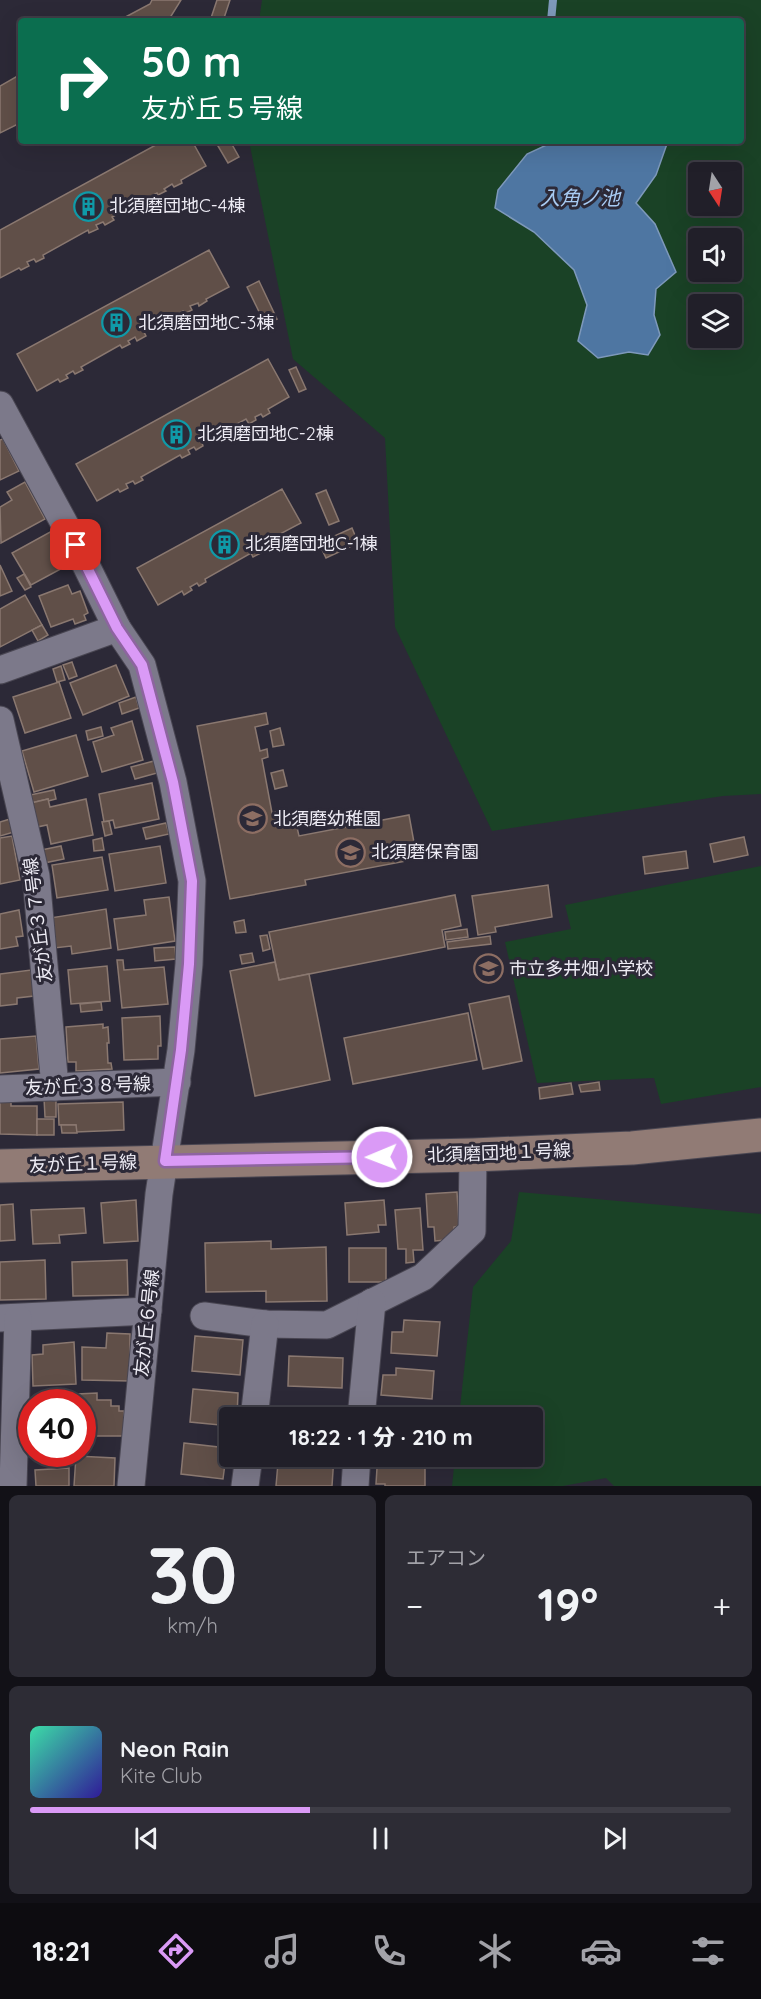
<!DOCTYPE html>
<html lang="ja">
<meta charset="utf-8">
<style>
:root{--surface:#211f29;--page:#2d2c35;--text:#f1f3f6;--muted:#a2a2a8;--line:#3e3d46;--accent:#da9af6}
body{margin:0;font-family:Quicksand,"Noto Sans JP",sans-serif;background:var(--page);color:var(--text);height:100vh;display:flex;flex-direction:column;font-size:22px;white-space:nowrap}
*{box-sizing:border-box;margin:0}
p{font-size:20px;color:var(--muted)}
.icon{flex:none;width:33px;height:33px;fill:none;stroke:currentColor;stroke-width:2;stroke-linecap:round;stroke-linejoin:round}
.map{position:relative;height:1486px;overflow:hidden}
.panel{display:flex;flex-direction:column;gap:9px;padding:9px;background:#121117;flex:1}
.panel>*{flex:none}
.hud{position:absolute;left:18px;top:18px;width:726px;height:126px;border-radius:6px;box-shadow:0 6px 24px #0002,0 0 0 2px var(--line);background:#0b6e4f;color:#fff;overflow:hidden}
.needle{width:39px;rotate:168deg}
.tools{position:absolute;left:688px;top:162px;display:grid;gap:12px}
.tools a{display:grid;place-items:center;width:54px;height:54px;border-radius:6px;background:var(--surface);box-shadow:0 6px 24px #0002,0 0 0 2px var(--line);font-size:30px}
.speed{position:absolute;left:18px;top:1389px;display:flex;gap:12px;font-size:30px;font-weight:700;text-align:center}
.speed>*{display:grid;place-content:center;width:78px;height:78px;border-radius:50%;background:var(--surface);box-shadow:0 6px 24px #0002,0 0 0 2px var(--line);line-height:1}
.speed .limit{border:9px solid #d22;background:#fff;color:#111}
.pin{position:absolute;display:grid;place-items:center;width:51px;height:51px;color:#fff;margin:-26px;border-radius:12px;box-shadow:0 3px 9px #0006}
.me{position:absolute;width:66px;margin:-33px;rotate:269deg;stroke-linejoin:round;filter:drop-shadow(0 0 4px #0008)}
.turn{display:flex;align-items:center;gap:21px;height:126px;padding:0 24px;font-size:27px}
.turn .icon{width:78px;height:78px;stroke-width:2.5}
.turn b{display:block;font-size:42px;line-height:51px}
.big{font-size:45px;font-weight:800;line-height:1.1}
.panel .card{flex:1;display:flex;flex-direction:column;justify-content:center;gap:9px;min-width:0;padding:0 21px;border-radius:9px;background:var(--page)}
.panel .dial{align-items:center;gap:0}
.dial b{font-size:78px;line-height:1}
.song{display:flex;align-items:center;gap:18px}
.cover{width:72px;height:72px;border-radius:9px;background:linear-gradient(135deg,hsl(160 70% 55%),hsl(250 70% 35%))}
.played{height:6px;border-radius:3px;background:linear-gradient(90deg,var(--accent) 40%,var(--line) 40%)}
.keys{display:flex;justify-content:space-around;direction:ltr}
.heat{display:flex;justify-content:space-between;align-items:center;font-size:33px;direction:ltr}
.panel .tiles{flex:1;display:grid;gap:9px;grid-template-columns:1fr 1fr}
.card:last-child{grid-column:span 2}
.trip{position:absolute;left:219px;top:1407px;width:324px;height:60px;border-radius:6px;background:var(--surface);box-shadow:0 6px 24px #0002,0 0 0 2px var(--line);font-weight:800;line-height:60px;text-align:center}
.menu{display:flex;height:96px;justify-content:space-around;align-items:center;background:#0d0c10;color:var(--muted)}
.menu .icon{width:42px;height:42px}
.menu .active{color:var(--accent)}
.menu b{font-size:27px;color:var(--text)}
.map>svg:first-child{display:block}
.green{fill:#1a4226;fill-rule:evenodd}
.water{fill:#4e76a2;stroke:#7e99bb;stroke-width:1.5}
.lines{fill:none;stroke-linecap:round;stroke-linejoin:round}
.stream{stroke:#7e99bb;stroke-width:8}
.building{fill:#604f48;stroke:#8a7870;stroke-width:1.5}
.street-casing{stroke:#494652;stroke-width:29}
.secondary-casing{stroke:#494652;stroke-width:35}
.street{stroke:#7c798a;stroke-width:27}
.secondary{stroke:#917b75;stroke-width:33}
.route-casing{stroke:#8e64a0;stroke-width:15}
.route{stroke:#da9af6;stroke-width:10}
.labels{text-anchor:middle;stroke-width:6;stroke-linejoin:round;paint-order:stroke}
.poi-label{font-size:18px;fill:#eeecf5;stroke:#2c2937;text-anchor:start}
.street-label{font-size:18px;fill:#eeecf5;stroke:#2c2937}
.water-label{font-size:20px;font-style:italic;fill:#a8cbf3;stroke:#2c2937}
</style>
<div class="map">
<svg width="761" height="1486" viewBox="0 0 761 1486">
<rect width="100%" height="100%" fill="#2c2937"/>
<g class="green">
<path d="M262 0H761V794L723 796 492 831 395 627 385 438 293 359 249 141H741V21H259ZM699 172H732V206H699ZM699 238H732V272H699ZM699 304H732V338H699Z"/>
<path d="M761 866V1087L661 1104 654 1078 537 1083 505 942 571 929 565 905Z"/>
<path d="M519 1192 761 1214V1486H614L606 1478 563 1486H452L455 1457 532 1456V1418L459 1417 473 1287 511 1241Z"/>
</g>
<path class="water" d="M555 141H668L656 175 636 203 655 224 676 272 656 289 654 315 660 335 648 355 629 352 598 358 578 341 587 305 574 270 534 232 495 208 498 190 527 154Z"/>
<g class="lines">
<path class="stream" d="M551 21 553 0"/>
</g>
<g class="building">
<path d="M152 0H181L168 21H118L150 4Z"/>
<path d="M217 0H230L223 21H210Z"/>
<path d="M21 74V124L20 123 0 133V86Z"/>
<path d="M163 141H192L206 166 181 180 182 183 174 187 172 184 164 189 166 191 158 195 157 193 112 217 114 220 105 225 103 222 96 225 98 229 89 233 88 230 43 255 44 258 36 262 34 259 27 262 29 266 21 270 19 268 0 278V230Z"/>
<path d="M215 141H230L239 157 228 163Z"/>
<path d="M209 250 229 287 206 299 207 301 199 306 198 303 190 306 192 310 184 314 183 311 144 332 146 336 137 341 135 337 128 341 130 344 122 348 120 345 81 367 83 370 75 374 73 371 66 375 68 378 60 382 58 379 37 391 17 354Z"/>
<path d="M259 281 277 319 265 324 247 287Z"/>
<path d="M268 359 289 397 268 409 270 413 263 417 261 414 255 417 256 420 249 424 246 419 202 443 203 446 196 450 194 447 188 450 190 454 182 458 180 455 141 477 143 480 135 484 133 481 126 484 128 488 120 492 118 489 97 501 76 464Z"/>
<path d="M296 367 306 389 299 392 289 370Z"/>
<path d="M3 439 19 471 0 480V440Z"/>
<path d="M25 482 45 519 1 543 0 507 12 500 7 492Z"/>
<path d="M282 489 301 523 276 536 277 539 259 549 261 553 253 557 251 553 205 579 206 582 199 586 197 583 190 587 192 590 184 595 182 591 158 605 137 568Z"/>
<path d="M326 490 339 521 329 525 316 494Z"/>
<path d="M352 528 357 540 352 542 354 545 326 558 319 543Z"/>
<path d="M52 531 70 564 31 585 12 553Z"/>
<path d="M0 565 12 591 0 596Z"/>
<path d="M24 574 31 587 25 590 17 578Z"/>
<path d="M68 585 72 594 80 591 88 613 84 615 86 620 75 624 73 619 51 627 39 596Z"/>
<path d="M25 595 42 625 0 647V609Z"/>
<path d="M42 625 48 635 38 641 32 630Z"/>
<path d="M72 662 77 676 69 679 63 665Z"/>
<path d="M116 665 129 696 83 715 70 683Z"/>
<path d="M61 666 65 680 57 682 53 669Z"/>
<path d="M59 682 71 718 25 733 13 697Z"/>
<path d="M136 697 139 708 122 714 119 703Z"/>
<path d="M266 713 268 724 255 727 260 751 267 749 268 757 262 759 272 813 281 811V815L287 814 288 819 292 818 293 823H296L299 836 409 815 417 859 305 880 306 885 230 899 197 726Z"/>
<path d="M132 721 143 760 102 772 93 742 114 735 111 728Z"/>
<path d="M101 727 103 736 88 740 86 731Z"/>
<path d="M280 728 284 745 273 747 270 731Z"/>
<path d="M76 735 88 776 34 792 22 751Z"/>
<path d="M154 761 157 773 135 779 131 767Z"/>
<path d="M283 770 287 786 275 789 271 773Z"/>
<path d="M152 783 159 819 115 828 113 820 104 822 99 794Z"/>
<path d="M54 790 56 799 48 801V799L31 803 30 795Z"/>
<path d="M48 799 50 807 86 799 93 835 51 844 47 825 37 827 31 803Z"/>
<path d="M10 819 14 832 0 836V822Z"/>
<path d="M109 821 112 834 105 836 102 822Z"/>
<path d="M166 823 169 834 146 839 143 828Z"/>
<path d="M12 836 20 880 0 884V838Z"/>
<path d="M744 837 748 855 714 862 710 844Z"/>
<path d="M102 838 104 850 94 851 93 840Z"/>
<path d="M61 846 64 859 44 863 41 850Z"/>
<path d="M160 846 166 883 115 891 109 854Z"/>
<path d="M686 851 688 868 645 874 643 857Z"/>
<path d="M102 857 108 890 57 898 52 865Z"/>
<path d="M548 885 552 917 495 927 496 932 478 935 472 896Z"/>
<path d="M455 895 461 926 442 930 445 947 279 980 269 932Z"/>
<path d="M169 897 175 941 118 950 114 919 146 915 144 900Z"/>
<path d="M106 909 111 948 72 954 71 946 54 948 50 918Z"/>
<path d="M19 910 23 936 16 937 18 946 0 949V914Z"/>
<path d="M244 920 246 932 236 933 234 922Z"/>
<path d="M467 929 468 937 446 940 445 932Z"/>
<path d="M267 935 270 949 263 951 260 936Z"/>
<path d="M490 936 491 944 448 949 447 942Z"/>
<path d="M175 947 176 959 155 961 154 948Z"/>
<path d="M252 953 254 962 242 964 240 955Z"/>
<path d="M117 960H123L124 970 164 967 168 1004 122 1008Z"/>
<path d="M275 962 279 980 309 974 330 1080 255 1096 230 971Z"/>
<path d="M107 966 110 1001 71 1004 68 970Z"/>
<path d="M31 970 34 996 17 998V1004L0 1006V974Z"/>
<path d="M509 996 522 1061 483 1069 469 1004Z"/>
<path d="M101 1002 102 1010 81 1012 80 1004Z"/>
<path d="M468 1013 477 1060 353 1084 344 1038Z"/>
<path d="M160 1016 161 1046H158V1059L124 1060 122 1018Z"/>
<path d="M103 1024V1028L108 1027 109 1043H107L108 1063H111L112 1069 76 1071V1062H68L66 1027Z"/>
<path d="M36 1036 39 1069 0 1073V1039Z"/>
<path d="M599 1082 600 1090 581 1092 579 1085Z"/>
<path d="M571 1083 573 1094 540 1099 539 1088Z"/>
<path d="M44 1098H56V1117H45Z"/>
<path d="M11 1099V1106H37V1135L0 1134V1100Z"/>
<path d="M123 1102 124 1130 76 1132V1125H59L58 1104Z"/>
<rect x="37" y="1119" width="17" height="16"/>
<path d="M61 1125H76L77 1133H62Z"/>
<path d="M457 1192 459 1226 454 1227V1237H446V1240L435 1241 434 1227H428L426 1194Z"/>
<path d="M136 1200 138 1241 104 1243 101 1203Z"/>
<path d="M384 1200 386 1225H378L379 1232 347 1235 345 1203Z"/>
<path d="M13 1204 15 1240 0 1241V1205Z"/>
<path d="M84 1208 86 1233 59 1235 60 1243 33 1244 31 1210Z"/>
<path d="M420 1208 423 1250H413L414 1262 406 1263V1249H398L395 1210Z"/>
<path d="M271 1241V1249L326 1247 327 1301 266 1302V1291L206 1292 205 1243Z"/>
<rect x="349" y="1248" width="37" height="34"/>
<path d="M45 1260 46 1299 0 1300V1262Z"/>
<path d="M127 1260 128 1295 73 1296 72 1262Z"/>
<path d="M404 1320 440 1322 437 1356 391 1353 392 1332H403Z"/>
<path d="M107 1333 130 1334V1381L82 1380V1347L106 1348Z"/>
<path d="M195 1336 243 1340 240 1375 192 1371Z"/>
<path d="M74 1342 76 1384 33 1386 32 1355 43 1354V1345Z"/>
<path d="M289 1356 343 1358 342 1388 288 1386Z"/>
<path d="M396 1368 434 1371 432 1399 381 1395 383 1375H396Z"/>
<path d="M193 1389 238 1393 237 1418H230V1426L190 1422Z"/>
<path d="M97 1393V1400H111V1406H119V1411H124V1436H82V1402H76L77 1394Z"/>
<path d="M29 1400 69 1401V1402H32V1442H28Z"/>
<path d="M286 1409 336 1412V1418H286Z"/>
<path d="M184 1443 227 1448 223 1479 181 1474Z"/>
<path d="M76 1456 115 1458 114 1486H74Z"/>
<path d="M285 1456H334L332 1486H276L278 1463H284Z"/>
<path d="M386 1460 425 1461V1486H385V1484H376L377 1468H386Z"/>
<path d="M69 1468V1486H36L35 1470Z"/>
</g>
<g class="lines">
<defs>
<g id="street">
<path d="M0 405 76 545 117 628 142 665 173 782 192 881 189 964 181 1050 159 1194 131 1486"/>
<path d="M0 670 117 628"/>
<path d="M0 720 36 876 55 1087"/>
<path d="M0 1089 177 1082"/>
<path d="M204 1316 265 1324 327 1325 423 1277 472 1231 473 1155"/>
<path d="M0 1318 148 1311"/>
<path d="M254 1418 265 1324"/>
<path d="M361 1418 372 1302"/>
<path d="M13 1486 18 1318"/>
<path d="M245 1486 249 1456"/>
<path d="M355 1486 357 1456"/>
</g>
<path id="secondary" d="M0 1166 473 1155 632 1148 761 1135"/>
</defs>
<use href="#street" class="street-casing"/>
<use href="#secondary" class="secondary-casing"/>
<use href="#street" class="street"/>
<use href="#secondary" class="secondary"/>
</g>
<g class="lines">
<defs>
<path id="route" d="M76 545 117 628 142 665 173 782 192 881 189 964 181 1050 165 1161 382 1157"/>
</defs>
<use href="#route" class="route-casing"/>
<use href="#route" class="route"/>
</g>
<defs>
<symbol id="building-ring" viewBox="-11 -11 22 22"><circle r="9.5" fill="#2c2937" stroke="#0f9aa8" stroke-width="1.5"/><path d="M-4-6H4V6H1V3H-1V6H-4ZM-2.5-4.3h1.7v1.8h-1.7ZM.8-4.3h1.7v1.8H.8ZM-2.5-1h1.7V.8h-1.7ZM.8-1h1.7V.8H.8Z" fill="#0f9aa8"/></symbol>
<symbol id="school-ring" viewBox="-11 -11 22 22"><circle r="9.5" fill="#2c2937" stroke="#8d6e63" stroke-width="1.5"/><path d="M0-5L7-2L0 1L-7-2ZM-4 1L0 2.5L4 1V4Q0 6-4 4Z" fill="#8d6e63"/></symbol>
</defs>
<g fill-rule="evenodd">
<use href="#building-ring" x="72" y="190" width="33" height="33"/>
<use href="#building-ring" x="100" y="306" width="33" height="33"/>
<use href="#building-ring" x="160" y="418" width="33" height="33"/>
<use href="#building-ring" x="208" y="528" width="33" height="33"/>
<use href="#school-ring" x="236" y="802" width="33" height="33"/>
<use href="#school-ring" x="334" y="836" width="33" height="33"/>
<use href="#school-ring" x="472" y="952" width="33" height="33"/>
</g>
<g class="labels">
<g class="poi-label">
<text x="109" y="212">北須磨団地C-4棟</text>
<text x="138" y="329">北須磨団地C-3棟</text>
<text x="197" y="440">北須磨団地C-2棟</text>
<text x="245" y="550">北須磨団地C-1棟</text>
<text x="273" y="825">北須磨幼稚園</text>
<text x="371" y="858">北須磨保育園</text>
<text x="509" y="975">市立多井畑小学校</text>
</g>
<g class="street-label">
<text transform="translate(38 920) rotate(-97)" y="6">友が丘３７号線</text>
<text transform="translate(88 1086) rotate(-2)" y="6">友が丘３８号線</text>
<text transform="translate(499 1153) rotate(-2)" y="6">北須磨団地１号線</text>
<text transform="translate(83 1164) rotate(-2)" y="6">友が丘１号線</text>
<text transform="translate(147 1323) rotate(-84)" y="6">友が丘６号線</text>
</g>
<g class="water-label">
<text x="580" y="205">入角ノ池</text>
</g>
</g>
</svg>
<div class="tools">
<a><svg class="needle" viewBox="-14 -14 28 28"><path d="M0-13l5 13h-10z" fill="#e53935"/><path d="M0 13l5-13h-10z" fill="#a2a2a8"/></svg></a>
<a><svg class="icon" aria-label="sound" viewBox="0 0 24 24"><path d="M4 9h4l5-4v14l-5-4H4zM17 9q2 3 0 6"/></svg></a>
<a><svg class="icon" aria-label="layers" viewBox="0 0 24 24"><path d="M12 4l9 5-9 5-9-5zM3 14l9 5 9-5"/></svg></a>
</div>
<div class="speed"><div class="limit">40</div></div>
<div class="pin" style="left:76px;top:545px;background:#d93025"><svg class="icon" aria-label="arrive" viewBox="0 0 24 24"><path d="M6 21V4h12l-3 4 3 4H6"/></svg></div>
<svg class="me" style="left:382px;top:1157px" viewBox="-20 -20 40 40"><circle r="17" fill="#da9af6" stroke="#fff" stroke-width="3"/><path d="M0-11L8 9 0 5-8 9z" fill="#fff"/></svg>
<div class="trip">18:22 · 1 分 · 210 m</div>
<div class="hud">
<div class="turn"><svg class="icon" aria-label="right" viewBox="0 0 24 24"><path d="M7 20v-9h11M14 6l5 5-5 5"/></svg><div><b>50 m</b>友が丘５号線</div></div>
</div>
</div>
<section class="panel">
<div class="tiles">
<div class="card dial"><b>30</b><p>km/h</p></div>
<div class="card"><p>エアコン</p>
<div class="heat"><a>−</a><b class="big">19°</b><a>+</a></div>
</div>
<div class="card">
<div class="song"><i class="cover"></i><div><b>Neon Rain</b><p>Kite Club</p></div></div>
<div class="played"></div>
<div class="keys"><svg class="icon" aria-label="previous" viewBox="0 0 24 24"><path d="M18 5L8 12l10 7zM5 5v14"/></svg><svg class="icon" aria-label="pause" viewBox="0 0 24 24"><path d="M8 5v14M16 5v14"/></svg><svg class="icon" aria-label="next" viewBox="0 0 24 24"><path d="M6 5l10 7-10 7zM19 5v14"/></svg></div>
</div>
</div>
</section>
<nav class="menu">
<b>18:21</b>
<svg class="icon active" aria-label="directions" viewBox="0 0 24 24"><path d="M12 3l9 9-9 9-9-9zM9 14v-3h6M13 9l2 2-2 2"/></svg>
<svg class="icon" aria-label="music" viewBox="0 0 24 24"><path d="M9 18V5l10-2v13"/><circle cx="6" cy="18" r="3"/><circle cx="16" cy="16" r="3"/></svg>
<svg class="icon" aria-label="phone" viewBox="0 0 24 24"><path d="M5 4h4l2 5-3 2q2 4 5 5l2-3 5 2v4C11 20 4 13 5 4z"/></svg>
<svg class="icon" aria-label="climate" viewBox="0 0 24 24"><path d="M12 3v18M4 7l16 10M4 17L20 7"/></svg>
<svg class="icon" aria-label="car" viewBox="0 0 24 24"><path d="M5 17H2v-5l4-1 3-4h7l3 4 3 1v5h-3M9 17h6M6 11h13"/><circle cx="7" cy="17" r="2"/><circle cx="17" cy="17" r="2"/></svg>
<svg class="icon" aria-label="filters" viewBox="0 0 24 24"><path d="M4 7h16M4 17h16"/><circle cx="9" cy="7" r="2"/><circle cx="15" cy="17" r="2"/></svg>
</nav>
